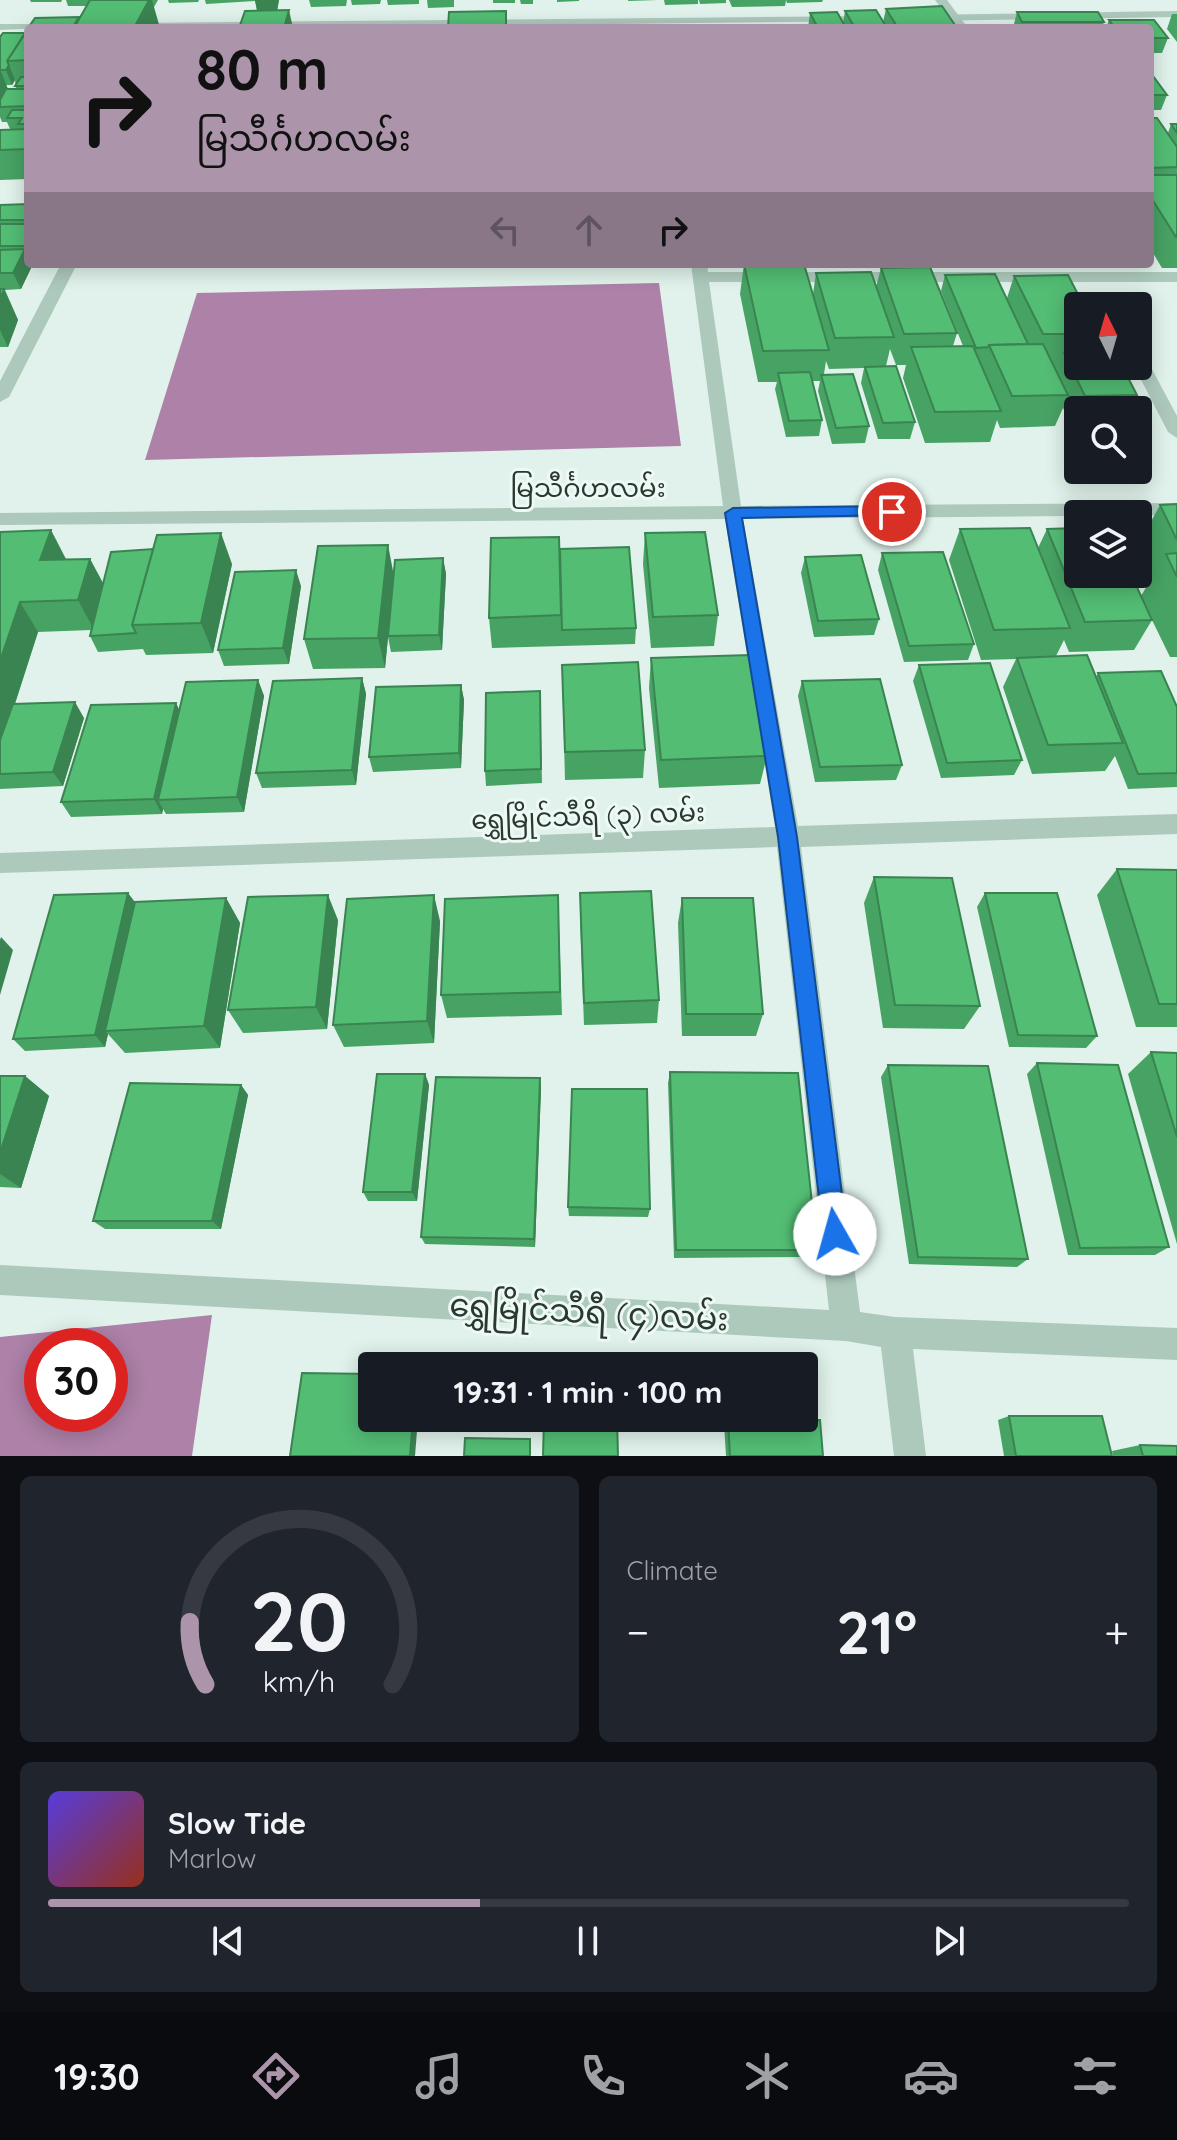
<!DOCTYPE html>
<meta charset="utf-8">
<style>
:root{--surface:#171b24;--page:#20242c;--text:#f1f3f6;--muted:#9ea1a6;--line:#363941;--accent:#ac95ab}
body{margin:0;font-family:Quicksand,"Noto Sans Myanmar",sans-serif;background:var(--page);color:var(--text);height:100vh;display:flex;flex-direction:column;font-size:30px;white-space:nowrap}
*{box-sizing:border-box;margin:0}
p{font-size:26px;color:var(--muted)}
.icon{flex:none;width:44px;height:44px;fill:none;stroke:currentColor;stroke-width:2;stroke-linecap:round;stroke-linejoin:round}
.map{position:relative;height:1456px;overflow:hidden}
.details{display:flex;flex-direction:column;gap:20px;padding:20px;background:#0d0f14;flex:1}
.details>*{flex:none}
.guide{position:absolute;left:24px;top:24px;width:1130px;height:244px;border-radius:8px;box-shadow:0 4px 20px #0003;background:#ac95ab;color:#111;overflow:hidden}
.needle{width:52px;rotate:355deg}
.controls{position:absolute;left:1064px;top:292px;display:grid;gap:16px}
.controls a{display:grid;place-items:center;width:88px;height:88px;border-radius:8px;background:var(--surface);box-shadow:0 4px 20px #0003;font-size:40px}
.speed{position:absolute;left:24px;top:1328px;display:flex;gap:16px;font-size:40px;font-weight:700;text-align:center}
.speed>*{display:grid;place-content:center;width:104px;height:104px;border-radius:50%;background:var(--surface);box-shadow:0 4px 20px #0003;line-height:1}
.speed .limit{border:12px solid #d22;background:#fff;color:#111}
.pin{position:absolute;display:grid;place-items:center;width:68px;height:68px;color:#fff;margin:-34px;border:4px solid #fff;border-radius:50%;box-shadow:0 2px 8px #0007}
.me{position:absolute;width:88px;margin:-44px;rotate:353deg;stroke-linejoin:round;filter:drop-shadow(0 0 6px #0008)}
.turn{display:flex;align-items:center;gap:28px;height:168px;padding:0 40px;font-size:36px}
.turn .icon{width:104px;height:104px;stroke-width:2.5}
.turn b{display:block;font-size:56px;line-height:68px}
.lanes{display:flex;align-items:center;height:76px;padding:0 40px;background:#0003;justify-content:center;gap:40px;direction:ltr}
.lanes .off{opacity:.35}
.big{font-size:60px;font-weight:800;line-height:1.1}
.details .widget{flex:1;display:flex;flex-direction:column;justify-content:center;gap:12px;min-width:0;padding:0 28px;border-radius:12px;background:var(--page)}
.details .dial{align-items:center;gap:0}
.dial svg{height:208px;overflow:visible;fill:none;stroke:var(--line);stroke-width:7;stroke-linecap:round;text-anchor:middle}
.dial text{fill:var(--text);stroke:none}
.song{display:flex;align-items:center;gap:24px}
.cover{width:96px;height:96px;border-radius:12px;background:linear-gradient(135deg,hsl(250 70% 55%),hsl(10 70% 35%))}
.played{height:8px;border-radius:4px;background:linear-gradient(90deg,var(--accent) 40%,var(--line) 40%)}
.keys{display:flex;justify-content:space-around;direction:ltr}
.heat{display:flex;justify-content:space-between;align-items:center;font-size:44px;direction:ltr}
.details .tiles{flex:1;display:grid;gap:20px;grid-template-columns:1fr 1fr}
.widget:last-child{grid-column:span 2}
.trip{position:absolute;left:358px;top:1352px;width:460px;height:80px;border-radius:8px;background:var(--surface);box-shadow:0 4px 20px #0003;font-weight:800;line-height:80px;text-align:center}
.tabs{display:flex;height:128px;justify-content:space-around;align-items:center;background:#090b0e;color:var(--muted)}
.tabs .icon{width:56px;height:56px}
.tabs .current{color:var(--accent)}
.tabs b{font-size:36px;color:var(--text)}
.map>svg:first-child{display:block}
.water{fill:#ad81a8;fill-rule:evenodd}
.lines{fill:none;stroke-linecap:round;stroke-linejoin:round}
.minor{fill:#adc9bc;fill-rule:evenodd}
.tertiary{fill:#adc9bc;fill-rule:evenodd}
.wall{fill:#47a364;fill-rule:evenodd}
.shaded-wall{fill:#3a8451}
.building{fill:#53bd74;stroke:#3a8451;stroke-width:2}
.route{fill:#1a73e8;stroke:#114b97;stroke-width:2}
.labels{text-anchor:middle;stroke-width:6;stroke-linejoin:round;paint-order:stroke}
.street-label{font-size:26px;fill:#2b3830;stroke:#edf9f4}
.near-street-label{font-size:32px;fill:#2b3830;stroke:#edf9f4}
</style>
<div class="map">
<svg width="1177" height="1456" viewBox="0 0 1177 1456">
<rect width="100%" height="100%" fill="#e0f2eb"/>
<g class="water">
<path d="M659 283 681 446 145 460 197 293Z"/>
<path d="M212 1315 192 1456H0V1337ZM42 1346H110V1414H42Z"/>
</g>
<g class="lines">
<g class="minor">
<path d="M935 0H947L968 28H956Z"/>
<path d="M61 264H77L9 397 0 402V381Z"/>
<path d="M691 264H707L708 272H1177V282H709L741 506 1177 503V515L743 519 798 826 1177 814V834L801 847 860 1312 895 1317 1177 1328V1360L913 1349 926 1456H894L881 1347 846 1341 0 1295V1265L829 1310 777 847 0 873V853L775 827 725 519 0 525V513L723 506Z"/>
<path d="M1138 353 1146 358 1177 416V438L1168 432 1134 366H1138Z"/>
</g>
<g class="tertiary">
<path d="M1177 11V17L921 21 915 18 921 15Z"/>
<path d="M875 16 879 17V21L282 28 123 26 129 23Z"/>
<path d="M0 24H59L65 27 0 30Z"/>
</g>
</g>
<g class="wall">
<path d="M30 0H62L61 2H31Z"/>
<path d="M66 0H158L154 7 79 19 87 6H68Z"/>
<path d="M168 0H199L198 2 169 3Z"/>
<path d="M205 0H279L277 11H257L255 1 206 4Z"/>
<path d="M309 0H347L346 6 311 7Z"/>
<path d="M351 0H381L380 4 352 5Z"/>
<path d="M387 0H419V4L388 5Z"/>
<path d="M427 0H454V7L428 8Z"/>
<rect x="493" y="0" width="22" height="3"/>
<path d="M520 0H533V4H521Z"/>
<path d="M557 0H579V1L557 2Z"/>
<path d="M628 0H658L628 1Z"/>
<path d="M664 0H698V4L665 5Z"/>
<path d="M699 0H726V3L700 4Z"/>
<path d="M729 0H786L785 6 732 7Z"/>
<path d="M786 0H823L822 2 787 3Z"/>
<path d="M886 9 957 28H808L810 13 843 23 845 11 883 22Z"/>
<path d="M1017 12 1104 22 1102 28H1013Z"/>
<path d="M1172 14H1177V42L1167 29Z"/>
<path d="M1109 20H1154L1168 38 1162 53H1150V28H1106Z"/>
<path d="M28 29V179L0 180V130L10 129 7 122H2L0 117V37L25 33ZM15 80 16 89H7L6 85H12Z"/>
<path d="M1150 76 1167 95 1161 110H1150Z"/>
<path d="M1150 118 1168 133 1171 124H1177V268H1162L1150 248Z"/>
<path d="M28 204V264L32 266 21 289 5 290 18 320 8 347H0V205Z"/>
<path d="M235 264H283V267L236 268Z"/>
<path d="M744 264 813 294 816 273 876 287 881 268 957 333 953 346H963L941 291 945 275 1007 298 1014 276 1079 296 1080 295 1114 306H1078V366H1138V344L1146 357 1139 373 1126 374 1137 395 1130 410H1078V427H1072L1063 408 1055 426 1000 428 997 420 990 442 925 443 903 378 906 365H896L890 349 886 366 915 422 910 439H878L861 383 864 368 829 369 826 361 824 374 869 426 865 443 832 444 818 391 820 381H812L822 420 819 436 786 437 775 389 777 382H758L740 294Z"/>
<path d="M1177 504V657H1170L1152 620 1134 650 1069 652 1064 640 1056 656 1096 677 1098 673 1177 707V787L1128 789 1115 756 1105 771 1032 774 1003 687 1016 659 981 660 949 560 960 529 1038 548 1047 529 1141 596 1151 579 1138 551V545L1160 505Z"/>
<path d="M0 532 66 559H90L103 583 232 564 213 653 146 655 143 649 98 652 90 636 91 630 38 632 15 704 84 718 63 786 0 789Z"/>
<path d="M645 533 718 615 714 646 651 648 643 564Z"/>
<path d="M882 553 974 644 968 660 904 662 878 570Z"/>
<path d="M560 554 636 628 635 644 492 648 489 618Z"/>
<path d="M805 557 879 619 874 635 814 637 801 573Z"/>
<path d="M443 558 446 574 442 650 391 652 388 637 385 668 313 669 304 639 393 573Z"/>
<path d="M301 586 289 664 224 666 218 650Z"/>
<path d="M651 658 767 756 760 784 659 788 649 688Z"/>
<path d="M562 665 645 750 643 778 565 780Z"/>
<path d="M919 665 1022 760 1014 775 941 778 913 681Z"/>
<path d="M362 678 366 694 356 785 262 788 256 773Z"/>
<path d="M258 680 264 696 244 812 166 814 163 809 162 814 71 817 61 802 176 703 179 710Z"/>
<path d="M802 681 902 765 896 780 815 782 798 696Z"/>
<path d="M461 685 464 700 461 768 373 772 369 757Z"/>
<path d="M540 691 542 783 486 786 485 771Z"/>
<path d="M1117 869 1177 870V1027H1136L1097 895Z"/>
<path d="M874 877 980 1006 964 1029 883 1028 864 903Z"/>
<path d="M985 893 1097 1036 1086 1048 1009 1047 977 907Z"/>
<path d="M558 895 562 1015 447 1018 441 995Z"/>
<path d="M226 898 240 923 220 1048 125 1053 108 1034 105 1047 25 1051 13 1039 135 902Z"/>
<path d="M682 898 763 1014 756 1036H682L678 923Z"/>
<path d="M580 919 659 1000 657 1023 584 1025Z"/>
<path d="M338 920 327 1029 243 1033 228 1010Z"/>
<path d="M440 921 434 1043 344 1047 333 1025Z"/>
<path d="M1151 1052 1177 1053V1244L1128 1074Z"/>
<path d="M1037 1063 1169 1247 1155 1255H1068L1027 1074Z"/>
<path d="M888 1065 1028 1259 1017 1267 909 1264 881 1077Z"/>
<path d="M670 1072 817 1250 811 1257 674 1258 668 1083Z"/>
<path d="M425 1074 429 1085 417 1201H368L363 1192Z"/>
<path d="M0 1076H25L49 1096 21 1188 0 1187Z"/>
<path d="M540 1078 541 1089 535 1247 425 1244 421 1237Z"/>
<path d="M241 1085 248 1095 221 1229H105L93 1221Z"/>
<path d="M568 1207 650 1209 648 1217 569 1216Z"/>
<path d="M1009 1416 1112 1456H1004L998 1420Z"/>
<path d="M728 1420 823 1456H726L724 1424Z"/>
<path d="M1140 1445 1177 1456H1113L1112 1451Z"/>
</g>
<g class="shaded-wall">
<path d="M149 0H152L160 28H134Z"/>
<path d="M255 0H279L277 11 258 14Z"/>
<path d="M289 10 293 28H284Z"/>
<path d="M9 65 15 80 12 85 6 70Z"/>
<path d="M0 69 8 89 0 100Z"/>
<path d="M25 249 28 256V264H32V266L21 289 13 273Z"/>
<path d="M4 289 18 320 8 347 0 330V290Z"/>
<path d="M51 530 67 561 40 560Z"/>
<path d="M221 533 232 564 213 653 201 623Z"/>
<path d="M388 545 394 576 385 668 378 638Z"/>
<path d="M443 558 446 574 442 650 439 635Z"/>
<path d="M90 559 106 589 94 630 78 600Z"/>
<path d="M296 570 301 586 289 664 283 648Z"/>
<path d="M20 602 38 632 0 749V661Z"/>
<path d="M362 678 366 694 356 785 352 770Z"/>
<path d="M258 680 264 696 244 812 237 797Z"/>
<path d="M461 685 464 700 461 768 459 753Z"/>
<path d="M75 702 84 718 63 786 53 772Z"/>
<path d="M176 703 183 718 158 800 163 809 162 814 154 799Z"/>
<path d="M128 893 138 906 105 1031 108 1034 105 1047 95 1035Z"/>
<path d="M328 895 338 920 327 1029 316 1007Z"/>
<path d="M434 895 440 921 434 1043 427 1021Z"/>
<path d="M226 898 240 923 220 1048 204 1026Z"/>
<path d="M1 937 13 950 0 995V940Z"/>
<path d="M425 1074 429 1085 417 1201 412 1192Z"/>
<path d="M25 1076 49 1096 21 1188 0 1174V1153Z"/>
<path d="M540 1078 541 1089 535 1247 534 1239Z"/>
<path d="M241 1085 248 1095 221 1229 212 1221Z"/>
<path d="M413 1418H418L415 1456H410Z"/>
</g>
<g class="building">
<path d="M90 0H149L134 28H74Z"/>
<path d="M942 6 957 28H898L886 9Z"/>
<path d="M289 10 284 28H239L245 11Z"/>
<path d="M876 10 887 28H855L845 11Z"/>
<path d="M506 11V28H448L449 12Z"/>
<path d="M837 12 846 28H818L810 13Z"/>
<path d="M1017 12H1098L1104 22H1022Z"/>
<path d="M79 17 72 28H28L35 18Z"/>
<path d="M1109 20H1154L1168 38H1150V28H1115Z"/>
<path d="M1024 25H1085L1086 28H1025Z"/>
<path d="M225 26V28H194L195 27Z"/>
<path d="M28 29V60L7 61Z"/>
<path d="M3 33H25L7 61 9 65 6 70H0V37Z"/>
<path d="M1150 76H1153L1167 95H1150Z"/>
<path d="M21 77H28V86H15Z"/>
<path d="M6 89H28V106L0 107V100Z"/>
<path d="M12 110H28V124H18L22 118H7Z"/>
<path d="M1150 118H1157L1177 147V167L1150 168Z"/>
<path d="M1171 124H1177V133Z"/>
<path d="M28 129V149L0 150V130Z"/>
<path d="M1150 175H1177V237H1176L1150 196Z"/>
<path d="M28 204V220H0V205Z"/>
<path d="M0 224H28V240L25 246H0Z"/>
<path d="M25 249 13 273H0V250Z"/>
<path d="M744 264H804L829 350 763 351Z"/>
<path d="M930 267 957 333 904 334 881 268Z"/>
<path d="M871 272 894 337 835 338 816 273Z"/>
<path d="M995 274 1028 344 989 345V347L976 348 945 275Z"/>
<path d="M1068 275 1084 306H1078V334H1043L1014 276Z"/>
<path d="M0 289H4L0 299Z"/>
<path d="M1106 294 1114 306H1087L1080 295Z"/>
<path d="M1043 344 1068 395 1012 396 989 345Z"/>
<path d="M1138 344 1146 357H1138Z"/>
<path d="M973 346 1001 411 935 412 911 347Z"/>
<path d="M1078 352V366H1122L1137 395 1085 396 1064 353Z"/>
<path d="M896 366 915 422 883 423 865 367Z"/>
<path d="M810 372 822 420 789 421 778 373Z"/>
<path d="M853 374 869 426 836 428 821 375Z"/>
<path d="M1177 504V540L1160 505Z"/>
<path d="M1030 528 1070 628 994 630 960 529Z"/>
<path d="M1078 528V574H1131L1152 620 1085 622 1047 529Z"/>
<path d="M51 530 40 560 90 559 78 600 20 602 0 661V532Z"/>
<path d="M705 532 718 615 653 617 645 533Z"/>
<path d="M221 533 201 623 132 625 157 535Z"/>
<path d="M559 537 561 615 489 618 491 538Z"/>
<path d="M388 545 378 638 304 639 318 546Z"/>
<path d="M629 547 636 628 562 630 560 549Z"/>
<path d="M153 549 132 625 136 633 90 636 111 552Z"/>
<path d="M943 552 974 644 909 646 882 553Z"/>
<path d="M1177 553V577L1166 554Z"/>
<path d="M861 555 879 619 818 621 805 557Z"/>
<path d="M443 558 439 635 388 636 395 560Z"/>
<path d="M296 570 283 648 218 650 235 572Z"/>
<path d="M750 655 767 756 661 760 651 658Z"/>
<path d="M1087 655 1123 743 1048 745 1017 658Z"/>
<path d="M638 662 645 750 565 752 562 665Z"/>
<path d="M990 663 1022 760 947 763 919 665Z"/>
<path d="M1161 671 1177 707V773L1138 774 1098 673Z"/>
<path d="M362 678 352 770 256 773 273 681Z"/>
<path d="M880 679 902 765 820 767 802 681Z"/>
<path d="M258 680 237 797 158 800 186 682Z"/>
<path d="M461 685 459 753 369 757 376 687Z"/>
<path d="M540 691 541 769 485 771 486 693Z"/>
<path d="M75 702 53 772 0 774V740L13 704Z"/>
<path d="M176 703 154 799 61 802 91 705Z"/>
<path d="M1117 869 1177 870V1004H1159Z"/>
<path d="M874 877 952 878 980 1006 895 1005Z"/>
<path d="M651 891 659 1000 584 1003 580 893Z"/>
<path d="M128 893 95 1035 13 1039 54 895Z"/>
<path d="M985 893H1057L1097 1036 1018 1035Z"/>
<path d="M328 895 316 1007 228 1010 248 897Z"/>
<path d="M434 895 427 1021 333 1025 347 899Z"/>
<path d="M558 895 560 992 441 995 445 899Z"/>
<path d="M226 898 204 1026 105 1031 135 902Z"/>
<path d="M682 898H753L763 1014H686Z"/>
<path d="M1151 1052 1177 1053V1137Z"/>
<path d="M1037 1063 1118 1065 1169 1247 1080 1248Z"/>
<path d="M888 1065 988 1066 1028 1259 918 1257Z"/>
<path d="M670 1072 798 1073 817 1250H676Z"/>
<path d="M377 1074H425L412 1192H363Z"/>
<path d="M0 1076H25L0 1153Z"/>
<path d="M436 1077 540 1078 534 1239 421 1237Z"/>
<path d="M130 1083 241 1085 212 1221H93Z"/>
<path d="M572 1089H647L650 1209 568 1207Z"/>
<path d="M302 1373 372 1374V1418H413L410 1456H290Z"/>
<path d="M1009 1416H1102L1112 1456H1016Z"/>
<path d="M544 1418H617L618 1456H543Z"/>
<path d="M728 1420H820L823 1456H730Z"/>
<path d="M465 1438 530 1439V1456H464Z"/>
<path d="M1140 1445 1177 1446V1456H1143Z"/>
</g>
<path class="route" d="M892 506 897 508V515L742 518 797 837 847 1234 844 1243 835 1247 827 1243 823 1234 778 837 725 513 733 508Z"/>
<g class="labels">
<g class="street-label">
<text x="588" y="497">မြသီင်္ဂဟလမ်း</text>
<text transform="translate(588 816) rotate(-2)" y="9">ရွှေမြိုင်သီရိ (၃) လမ်း</text>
</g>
<g class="near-street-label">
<text transform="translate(589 1312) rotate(3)" y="11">ရွှေမြိုင်သီရီ (၄)လမ်း</text>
</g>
</g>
</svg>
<div class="controls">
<a><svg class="needle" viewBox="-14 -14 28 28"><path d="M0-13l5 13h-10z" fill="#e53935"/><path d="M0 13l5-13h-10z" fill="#9ea1a6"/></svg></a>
<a><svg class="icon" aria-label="search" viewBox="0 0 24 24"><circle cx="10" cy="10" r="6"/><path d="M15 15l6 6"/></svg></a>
<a><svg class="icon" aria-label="layers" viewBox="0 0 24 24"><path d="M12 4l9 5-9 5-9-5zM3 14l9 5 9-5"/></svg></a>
</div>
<div class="speed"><div class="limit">30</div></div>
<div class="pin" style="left:892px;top:512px;background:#d93025"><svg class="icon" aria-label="arrive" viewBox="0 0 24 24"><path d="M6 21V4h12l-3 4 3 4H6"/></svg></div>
<svg class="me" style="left:835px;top:1234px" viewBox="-20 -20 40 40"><circle r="19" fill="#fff"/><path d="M0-13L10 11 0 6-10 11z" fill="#1a73e8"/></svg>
<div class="trip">19:31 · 1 min · 100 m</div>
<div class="guide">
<div class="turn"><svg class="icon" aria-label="right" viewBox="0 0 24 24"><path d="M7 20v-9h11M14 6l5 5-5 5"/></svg><div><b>80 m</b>မြသီင်္ဂဟလမ်း</div></div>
<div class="lanes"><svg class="icon off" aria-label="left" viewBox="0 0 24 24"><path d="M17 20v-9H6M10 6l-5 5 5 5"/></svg><svg class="icon off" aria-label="ahead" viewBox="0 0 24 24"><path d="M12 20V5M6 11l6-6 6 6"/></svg><svg class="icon" aria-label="right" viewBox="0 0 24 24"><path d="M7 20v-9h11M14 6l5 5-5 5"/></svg></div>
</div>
</div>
<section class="details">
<div class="tiles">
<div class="widget dial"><svg viewBox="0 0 100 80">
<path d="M14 69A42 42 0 1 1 86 69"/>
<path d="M14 69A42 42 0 0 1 8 45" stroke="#ac95ab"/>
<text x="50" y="56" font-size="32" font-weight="700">20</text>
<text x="50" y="72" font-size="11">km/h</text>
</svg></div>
<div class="widget"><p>Climate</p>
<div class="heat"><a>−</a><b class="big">21°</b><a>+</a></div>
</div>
<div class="widget">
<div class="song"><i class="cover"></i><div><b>Slow Tide</b><p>Marlow</p></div></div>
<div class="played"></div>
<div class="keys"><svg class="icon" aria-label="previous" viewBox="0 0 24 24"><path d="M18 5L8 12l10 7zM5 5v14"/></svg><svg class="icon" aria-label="pause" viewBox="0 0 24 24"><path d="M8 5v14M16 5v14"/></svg><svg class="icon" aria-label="next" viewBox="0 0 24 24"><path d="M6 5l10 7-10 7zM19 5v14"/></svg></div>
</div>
</div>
</section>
<nav class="tabs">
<b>19:30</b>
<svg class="icon current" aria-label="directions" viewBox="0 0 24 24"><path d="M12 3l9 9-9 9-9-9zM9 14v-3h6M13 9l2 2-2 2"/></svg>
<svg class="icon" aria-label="music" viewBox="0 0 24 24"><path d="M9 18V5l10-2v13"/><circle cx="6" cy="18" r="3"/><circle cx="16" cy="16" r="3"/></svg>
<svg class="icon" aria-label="phone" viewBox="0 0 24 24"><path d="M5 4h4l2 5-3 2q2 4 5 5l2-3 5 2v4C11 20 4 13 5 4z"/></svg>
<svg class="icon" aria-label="climate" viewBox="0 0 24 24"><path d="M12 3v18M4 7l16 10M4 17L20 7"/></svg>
<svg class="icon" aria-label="car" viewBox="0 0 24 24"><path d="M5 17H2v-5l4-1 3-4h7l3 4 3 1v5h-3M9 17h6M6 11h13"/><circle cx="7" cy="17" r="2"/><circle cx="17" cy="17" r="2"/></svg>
<svg class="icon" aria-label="filters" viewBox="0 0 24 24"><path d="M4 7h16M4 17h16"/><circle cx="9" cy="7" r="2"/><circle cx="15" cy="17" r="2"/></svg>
</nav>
